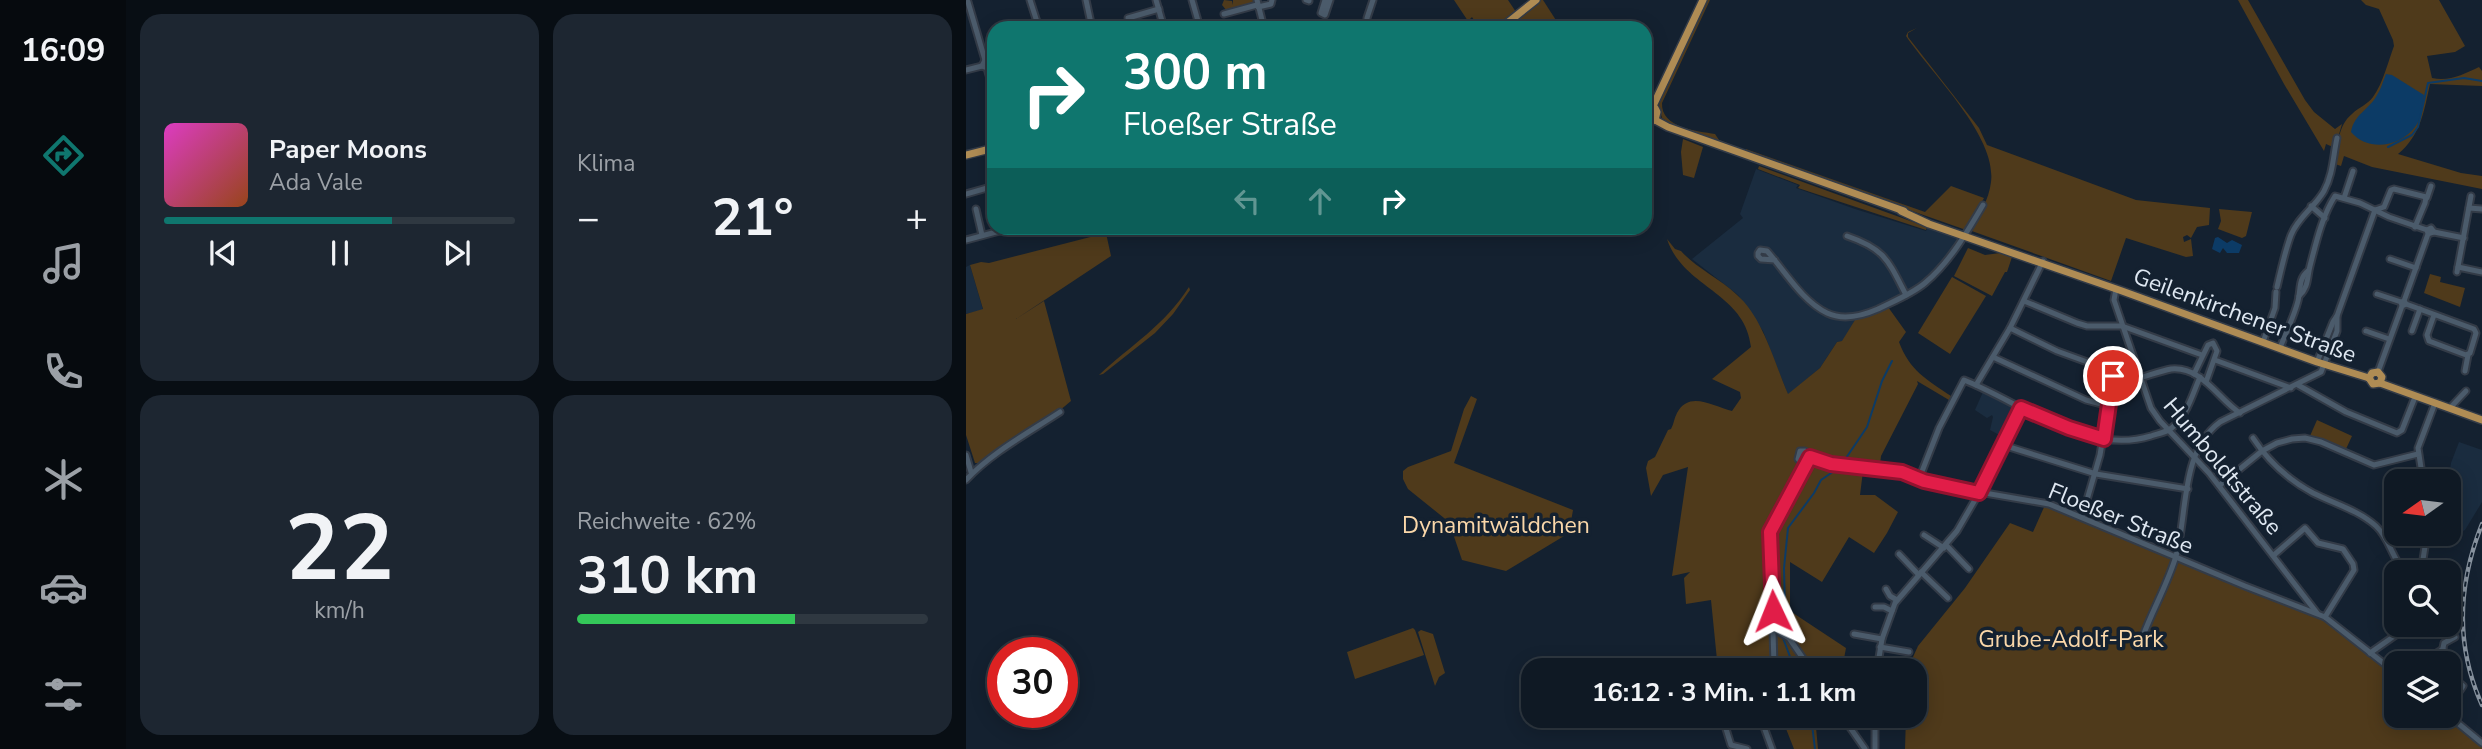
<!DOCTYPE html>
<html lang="de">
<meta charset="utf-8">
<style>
:root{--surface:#0f1924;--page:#1d2631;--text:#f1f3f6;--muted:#9ba0a6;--line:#2f3841;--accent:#0f766e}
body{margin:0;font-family:"Nunito Sans",sans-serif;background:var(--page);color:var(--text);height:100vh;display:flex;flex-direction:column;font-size:26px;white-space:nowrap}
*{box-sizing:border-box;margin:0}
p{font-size:23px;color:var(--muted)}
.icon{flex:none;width:38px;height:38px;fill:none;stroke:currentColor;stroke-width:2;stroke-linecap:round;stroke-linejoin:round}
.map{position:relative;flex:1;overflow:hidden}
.sheet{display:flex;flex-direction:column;gap:14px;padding:14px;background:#080e14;width:840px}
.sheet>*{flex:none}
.hud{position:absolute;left:21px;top:21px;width:665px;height:214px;border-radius:21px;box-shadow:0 4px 18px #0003,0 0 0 2px var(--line);background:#0f766e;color:#fff;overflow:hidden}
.needle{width:46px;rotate:256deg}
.controls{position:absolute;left:1418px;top:469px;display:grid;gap:14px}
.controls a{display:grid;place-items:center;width:77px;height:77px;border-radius:14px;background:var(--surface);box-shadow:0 4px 18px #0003,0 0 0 2px var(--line);font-size:35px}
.speed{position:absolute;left:21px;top:637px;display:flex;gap:14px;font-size:35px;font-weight:700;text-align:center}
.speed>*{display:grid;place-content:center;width:91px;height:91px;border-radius:50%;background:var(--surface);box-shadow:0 4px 18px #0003,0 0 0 2px var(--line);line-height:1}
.speed .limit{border:10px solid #d22;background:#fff;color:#111}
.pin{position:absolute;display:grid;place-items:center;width:60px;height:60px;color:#fff;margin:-30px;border:4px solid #fff;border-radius:50%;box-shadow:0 2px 7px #0007}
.me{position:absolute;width:77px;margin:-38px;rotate:358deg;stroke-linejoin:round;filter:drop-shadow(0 0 5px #0008)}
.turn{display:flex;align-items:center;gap:24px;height:147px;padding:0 21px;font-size:32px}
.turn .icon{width:91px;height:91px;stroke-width:2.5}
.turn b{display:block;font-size:49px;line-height:60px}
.lanes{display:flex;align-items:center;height:66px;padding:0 21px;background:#0003;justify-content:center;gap:35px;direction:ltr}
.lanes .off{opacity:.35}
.big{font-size:52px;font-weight:700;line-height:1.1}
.sheet .card{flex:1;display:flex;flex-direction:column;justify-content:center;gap:10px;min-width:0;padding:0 24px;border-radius:21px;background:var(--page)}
.sheet .dial{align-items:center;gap:0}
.dial b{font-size:91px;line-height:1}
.song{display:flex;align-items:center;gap:21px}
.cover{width:84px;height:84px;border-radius:10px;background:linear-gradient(135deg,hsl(310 70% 55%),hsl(20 70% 35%))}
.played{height:7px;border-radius:4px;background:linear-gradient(90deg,var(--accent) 65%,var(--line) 65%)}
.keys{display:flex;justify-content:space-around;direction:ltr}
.heat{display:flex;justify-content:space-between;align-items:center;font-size:38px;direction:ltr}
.charge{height:10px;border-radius:5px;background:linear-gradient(90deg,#34c759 62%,var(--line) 0)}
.sheet .tiles{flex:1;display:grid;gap:14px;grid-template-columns:repeat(2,1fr)}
.trip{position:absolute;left:555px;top:658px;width:406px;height:70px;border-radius:21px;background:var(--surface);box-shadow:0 4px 18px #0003,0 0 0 2px var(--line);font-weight:700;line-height:70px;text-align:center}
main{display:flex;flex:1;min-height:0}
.dock{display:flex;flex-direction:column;width:126px;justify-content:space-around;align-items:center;background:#060a0e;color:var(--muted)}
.dock .icon{width:49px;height:49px}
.dock .active{color:var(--accent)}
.dock b{font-size:32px;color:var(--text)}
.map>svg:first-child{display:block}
.built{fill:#1a2c3f}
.green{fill:#4f3a1b}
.water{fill:#0c3b66}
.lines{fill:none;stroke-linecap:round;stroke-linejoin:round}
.stream{stroke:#0c3b66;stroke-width:2}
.minor-casing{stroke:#333b47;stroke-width:9}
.major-casing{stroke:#333b47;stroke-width:10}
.minor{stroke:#4b5b6b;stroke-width:5}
.major{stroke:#af8c54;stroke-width:7}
.rail-casing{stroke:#88939f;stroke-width:4.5}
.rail{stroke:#142130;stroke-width:2;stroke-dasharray:5;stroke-linecap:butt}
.route-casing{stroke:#92132f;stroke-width:18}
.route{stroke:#e11d48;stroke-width:12}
.labels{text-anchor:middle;stroke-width:7;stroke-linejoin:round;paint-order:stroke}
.street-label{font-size:23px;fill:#dfe8f2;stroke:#142130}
.park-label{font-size:23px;fill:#fad7a9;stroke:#142130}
</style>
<main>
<nav class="dock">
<b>16:09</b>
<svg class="icon active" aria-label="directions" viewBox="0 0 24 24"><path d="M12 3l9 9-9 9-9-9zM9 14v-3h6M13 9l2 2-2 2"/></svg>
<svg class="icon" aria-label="music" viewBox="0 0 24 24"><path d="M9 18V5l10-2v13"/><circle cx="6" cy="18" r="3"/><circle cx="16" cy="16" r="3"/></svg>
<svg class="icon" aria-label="phone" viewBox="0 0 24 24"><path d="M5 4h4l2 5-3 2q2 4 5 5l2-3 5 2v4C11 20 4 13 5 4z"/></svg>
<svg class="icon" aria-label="climate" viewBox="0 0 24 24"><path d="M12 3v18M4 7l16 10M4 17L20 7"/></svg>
<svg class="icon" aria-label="car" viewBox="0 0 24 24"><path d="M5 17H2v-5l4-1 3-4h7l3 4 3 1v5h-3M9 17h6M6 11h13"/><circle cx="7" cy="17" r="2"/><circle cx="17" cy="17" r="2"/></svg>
<svg class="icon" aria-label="filters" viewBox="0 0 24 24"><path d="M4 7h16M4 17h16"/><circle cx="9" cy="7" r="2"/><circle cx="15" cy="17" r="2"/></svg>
</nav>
<section class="sheet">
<div class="tiles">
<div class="card">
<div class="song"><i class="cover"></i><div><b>Paper Moons</b><p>Ada Vale</p></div></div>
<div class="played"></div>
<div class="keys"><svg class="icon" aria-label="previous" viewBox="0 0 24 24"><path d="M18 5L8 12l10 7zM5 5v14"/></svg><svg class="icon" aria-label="pause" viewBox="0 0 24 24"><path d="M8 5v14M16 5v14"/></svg><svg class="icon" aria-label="next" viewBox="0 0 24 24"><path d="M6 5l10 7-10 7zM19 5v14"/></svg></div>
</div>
<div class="card"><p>Klima</p>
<div class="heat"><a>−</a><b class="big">21°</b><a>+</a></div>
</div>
<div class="card dial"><b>22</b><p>km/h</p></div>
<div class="card"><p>Reichweite · 62%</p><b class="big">310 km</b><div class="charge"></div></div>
</div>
</section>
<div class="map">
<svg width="1516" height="749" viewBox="0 0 1516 749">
<rect width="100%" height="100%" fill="#142130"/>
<g class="built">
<path d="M790 169 832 185 830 188 889 209 960 231 962 227 1000 241 962 285 900 318 877 341 871 342 854 368 822 395 797 331 772 295 726 259 777 218 774 214Z"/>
<path d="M4 265 17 310 0 314V267Z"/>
<path d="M1017 392 1049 409 1037 437 1024 430 1027 417 1026 415 1021 418 1009 410Z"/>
<path d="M1493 442 1516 450V502L1499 530 1489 535 1483 477 1485 463Z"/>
</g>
<g class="green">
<path d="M258 0 266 1 267 5V0H288V4L261 11 256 5Z"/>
<path d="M488 0H542L550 12 529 28H513L506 17 502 21Z"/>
<path d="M573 0H577L595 28H538Z"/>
<path d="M739 0H744L696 103C695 128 731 131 749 134L753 140 769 146V148L708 126 696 118 692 103Z"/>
<path d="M1272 0H1282L1339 100 1348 112 1369 129 1376 124 1369 148 1360 144 1358 151 1318 84Z"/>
<path d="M1395 0H1473L1499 46 1489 52 1461 56 1466 78C1483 82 1498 74 1513 67L1516 71V86L1464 84C1458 111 1455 135 1432 154L1495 173 1516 176V189L1406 167 1378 156 1375 166 1369 164C1371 147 1372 125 1386 114 1393 107 1401 105 1407 97 1417 83 1422 62 1428 46L1427 40 1413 9 1400 5Z"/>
<path d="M951 28 942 33V37L1013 128 1021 145 1170 200 1244 208 1243 225 1231 227 1225 238 1221 235 1217 237 1218 242 1225 239 1227 256 1220 257 1160 238 1145 281 1003 230C1013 215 1023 200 1025 182 1031 136 965 73 940 36L942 32Z"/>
<path d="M717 139 737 147 728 178 717 175 715 152Z"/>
<path d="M780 149 959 212 985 186 1018 198 1000 230 779 152Z"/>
<path d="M793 166 961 227 960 230 832 188 834 185 792 169Z"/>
<path d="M1253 209 1286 212 1280 236 1276 238 1252 229 1255 221Z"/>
<path d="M140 233 145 256 50 319 78 301 105 401 93 411 15 463H9L0 435V314L17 309 4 265 15 262 23 263Z"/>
<path d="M701 239 709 249 715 251C729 267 754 279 770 294 797 317 808 362 822 394L854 368 871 342 876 341 889 320 922 307 940 332 933 342C944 371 960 379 985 396L983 400 951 381 952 384 915 456 913 472 897 471 894 495H909L932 512 921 533 908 553 883 537 856 582 824 562V611L880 648 877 664 868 670H752L745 600 720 604 718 578 724 572 706 576 722 467 697 475 685 496 680 468 682 461 689 457 702 430 705 429C708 424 708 418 711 413 723 390 747 406 766 411L775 398 774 392 746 379 785 347C779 292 717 288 701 239Z"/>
<path d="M1002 248 1019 255 1034 253 1046 257 1041 272H1039L1026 296 988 276Z"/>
<path d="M1464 274 1475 277 1474 282 1499 288 1494 307 1458 293Z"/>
<path d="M986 277 1020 296 984 354 952 333Z"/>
<path d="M223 287 224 290 207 314 189 333 137 374 133 375C165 345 198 326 223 287Z"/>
<path d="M505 396 511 399 488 463 607 510 603 533 540 571 496 560 483 522 442 489 437 479V471L442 467 485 451 498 409Z"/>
<path d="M1351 420 1386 436 1380 449 1344 436Z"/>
<path d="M1079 505 1354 617 1430 676V716H1479L1516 747V749H939L940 716H948V670H941L942 668 952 646 999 588 1044 523 1067 532Z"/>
<path d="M447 628 449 630 458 655 389 679 381 652Z"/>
<path d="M455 630 467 634 479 673 473 677 469 686 452 632Z"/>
<path d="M815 716H874L879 723 850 727 852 749H828Z"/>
</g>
<g class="water">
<path d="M1420 74 1426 75 1458 95C1456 106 1456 118 1449 127 1434 147 1402 152 1385 132 1388 114 1403 110 1411 95 1415 89 1417 81 1420 74Z"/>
<path d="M1252 237 1261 243 1266 240 1276 245 1273 253H1261L1257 248 1254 253 1246 249 1249 238Z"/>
</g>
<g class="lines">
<g class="stream">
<path d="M1422 147 1446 135 1452 127 1462 83 1498 78 1516 81"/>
<path d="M878 461 901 427 916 381 926 361"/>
<path d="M815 632 819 611 818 568 822 528 848 493 855 480 871 469"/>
<path d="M817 638 829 670"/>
<path d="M845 716 849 749"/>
</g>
<defs>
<g id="minor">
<path d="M64 0 73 28"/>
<path d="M120 0 126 28"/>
<path d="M190 0 198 28"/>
<path d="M226 0 234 28"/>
<path d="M291 0 298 28"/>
<path d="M340 0 343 1"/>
<path d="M359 0 355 13 359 15 364 0"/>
<path d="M2 2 19 60"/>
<path d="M292 7 305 4 306 0"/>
<path d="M258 14 291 5"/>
<path d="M162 18 193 9"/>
<path d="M271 27 274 28"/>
<path d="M401 28V18L407 0"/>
<path d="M21 68 16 66 19 60 24 64 21 68 28 93"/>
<path d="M0 70 16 66"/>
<path d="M0 194 28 186"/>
<path d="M1378 198 1387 171"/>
<path d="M1461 198 1465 186"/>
<path d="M1345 206 1359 218"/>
<path d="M1503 208 1516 209"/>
<path d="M10 209 16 235"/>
<path d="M1409 210 1418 207 1425 190 1428 189 1460 197 1459 203 1449 227"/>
<path d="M1468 232 1498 238"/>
<path d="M881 236C919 249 922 260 940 295"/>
<path d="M0 240 45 228"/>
<path d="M1424 259 1450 268"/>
<path d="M809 260 795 259 792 256V253L794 250 801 251C819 271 836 301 861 313 878 321 896 316 912 309 928 301 946 294 959 283 984 262 1001 232 1017 205"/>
<path d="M1492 267 1516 272"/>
<path d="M1491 272 1505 196"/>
<path d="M1311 287C1315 270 1319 251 1325 235 1332 217 1349 207 1358 191 1367 174 1367 157 1371 138"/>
<path d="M1150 289 1148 300 1185 408 1194 421 1243 473 1351 613"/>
<path d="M1411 294 1435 302"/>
<path d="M1333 296C1343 287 1341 277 1344 266 1350 243 1356 216 1369 196L1394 203 1423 217 1461 230"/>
<path d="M1058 301 1111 323 1121 326H1156L1236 355"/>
<path d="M1438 301 1462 234 1461 230 1465 228 1468 232 1462 234"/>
<path d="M1440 304 1508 329 1510 333 1504 353 1500 355 1463 341 1461 335 1468 315"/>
<path d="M1044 328 1091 351 1146 371 1169 367"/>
<path d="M1400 331 1423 339"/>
<path d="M1446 331 1454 309"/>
<path d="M1297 342 1309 308 1310 292"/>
<path d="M1314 348C1320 332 1328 317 1332 301 1335 290 1332 279 1342 271"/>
<path d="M1027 357 1120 400 1143 406"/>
<path d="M1249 360 1325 388"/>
<path d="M1351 362 1367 322 1371 316 1409 210"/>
<path d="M1499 371 1502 355"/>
<path d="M1412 372 1436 306 1440 304 1438 301 1435 302 1436 306"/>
<path d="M1228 374 1242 345 1247 343 1251 351 1240 382"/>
<path d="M1173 378C1184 375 1195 371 1205 369 1236 366 1252 399 1274 413"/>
<path d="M1010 385 1044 328 1077 261"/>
<path d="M1332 385 1380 412 1431 433 1436 430 1449 397"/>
<path d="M1484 408 1500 391"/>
<path d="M1287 438C1302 461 1323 480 1347 493 1369 504 1392 510 1410 526 1424 539 1426 559 1439 572"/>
<path d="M1037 445 1130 474 1222 489"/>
<path d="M0 455 5 472"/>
<path d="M841 462 836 463 832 459 834 451H839L844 457 857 462 932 472 984 487 1083 504 1279 586 1359 617 1430 673"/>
<path d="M953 479 973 428 998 380C1056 403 1120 456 1185 436 1194 433 1203 432 1209 425 1222 412 1227 393 1234 377"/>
<path d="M0 480C25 453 62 433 94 412"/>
<path d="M1457 481 1452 448 1469 403"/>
<path d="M1254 485 1296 451 1311 443 1326 439 1339 438 1355 442 1408 465 1452 454"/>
<path d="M1116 517 1134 455 1147 376 1150 371"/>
<path d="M958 535 978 548"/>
<path d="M980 545 1003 569"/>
<path d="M933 554 953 575"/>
<path d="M1308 555 1339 528 1352 543 1377 549 1387 564 1388 570 1359 617"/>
<path d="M955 572 982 598"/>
<path d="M1455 572 1461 534"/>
<path d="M920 589 924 596 931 600"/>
<path d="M909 607H918L926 611"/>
<path d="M808 629 823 638 845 670"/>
<path d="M888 634 916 639"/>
<path d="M1177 636C1187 609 1202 583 1210 556 1222 512 1214 452 1254 422L1355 372 1371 331V316"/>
<path d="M914 647 943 652"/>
<path d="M1404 653 1444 625"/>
<path d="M1463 663 1469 654 1477 649"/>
<path d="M1474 663 1478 643 1489 637"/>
<path d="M882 666 911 669"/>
<path d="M804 670 808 665 804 532 842 460"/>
<path d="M911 670 916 639 929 603 991 531 1013 493 1055 408"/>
<path d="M1482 708 1497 686 1491 681"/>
<path d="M1482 715 1516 743"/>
<path d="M756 716 765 745 781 749"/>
<path d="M794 716 806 749"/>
<path d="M876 716 899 749"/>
<path d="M909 716V749"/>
<path d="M909 719 935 720"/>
</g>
<g id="major">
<path d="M535 28 570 0"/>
<path d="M679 106 689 108 691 112 689 120"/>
<path d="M687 106 737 0"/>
<path d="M689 120 702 127 938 211"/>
<path d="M679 121 689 120"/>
<path d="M0 155 28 148"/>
<path d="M935 211 963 224 1156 291 1351 362 1403 378"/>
<path d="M1403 378 1407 384 1414 383 1516 420"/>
<path d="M1403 378 1406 373 1412 372 1416 377 1414 383"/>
</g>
</defs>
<use href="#minor" class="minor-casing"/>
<use href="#major" class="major-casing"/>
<use href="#minor" class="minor"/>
<use href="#major" class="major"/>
<defs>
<path id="rail" d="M1516 524C1492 584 1489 645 1516 705"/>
</defs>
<use href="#rail" class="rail-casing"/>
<use href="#rail" class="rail"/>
</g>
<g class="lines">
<defs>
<path id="route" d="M807 611 804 532 844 457 865 464 936 472 958 481 1013 493 1055 408 1103 428 1138 439 1147 376"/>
</defs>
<use href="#route" class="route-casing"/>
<use href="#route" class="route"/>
</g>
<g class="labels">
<g class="street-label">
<text transform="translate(1279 315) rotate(20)" y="8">Geilenkirchener Straße</text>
<text transform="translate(1257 466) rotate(50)" y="8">Humboldtstraße</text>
<text transform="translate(1155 518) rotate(22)" y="8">Floeßer Straße</text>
</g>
<g class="park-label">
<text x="530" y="533">Dynamitwäldchen</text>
<text x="1105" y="647">Grube-Adolf-Park</text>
</g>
</g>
</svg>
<div class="controls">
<a><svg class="needle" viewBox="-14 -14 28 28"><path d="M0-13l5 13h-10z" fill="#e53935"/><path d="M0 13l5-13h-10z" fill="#9ba0a6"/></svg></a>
<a><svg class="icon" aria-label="search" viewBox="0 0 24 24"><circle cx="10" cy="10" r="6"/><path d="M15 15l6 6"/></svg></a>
<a><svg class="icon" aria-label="layers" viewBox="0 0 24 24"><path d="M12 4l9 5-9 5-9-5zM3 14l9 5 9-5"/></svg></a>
</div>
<div class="speed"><div class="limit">30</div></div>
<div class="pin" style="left:1147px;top:376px;background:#d93025"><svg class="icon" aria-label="arrive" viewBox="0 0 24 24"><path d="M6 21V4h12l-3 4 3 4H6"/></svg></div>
<svg class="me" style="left:807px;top:611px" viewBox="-20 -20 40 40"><path d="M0-17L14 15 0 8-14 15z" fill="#e11d48" stroke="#fff" stroke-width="4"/></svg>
<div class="trip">16:12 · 3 Min. · 1.1 km</div>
<div class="hud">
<div class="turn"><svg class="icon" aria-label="right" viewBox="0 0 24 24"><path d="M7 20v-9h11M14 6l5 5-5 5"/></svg><div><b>300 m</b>Floeßer Straße</div></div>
<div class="lanes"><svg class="icon off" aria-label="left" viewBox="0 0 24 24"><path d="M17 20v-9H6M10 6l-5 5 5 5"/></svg><svg class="icon off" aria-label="ahead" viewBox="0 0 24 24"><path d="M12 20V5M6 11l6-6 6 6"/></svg><svg class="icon" aria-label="right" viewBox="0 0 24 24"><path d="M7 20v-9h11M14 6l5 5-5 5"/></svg></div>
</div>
</div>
</main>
